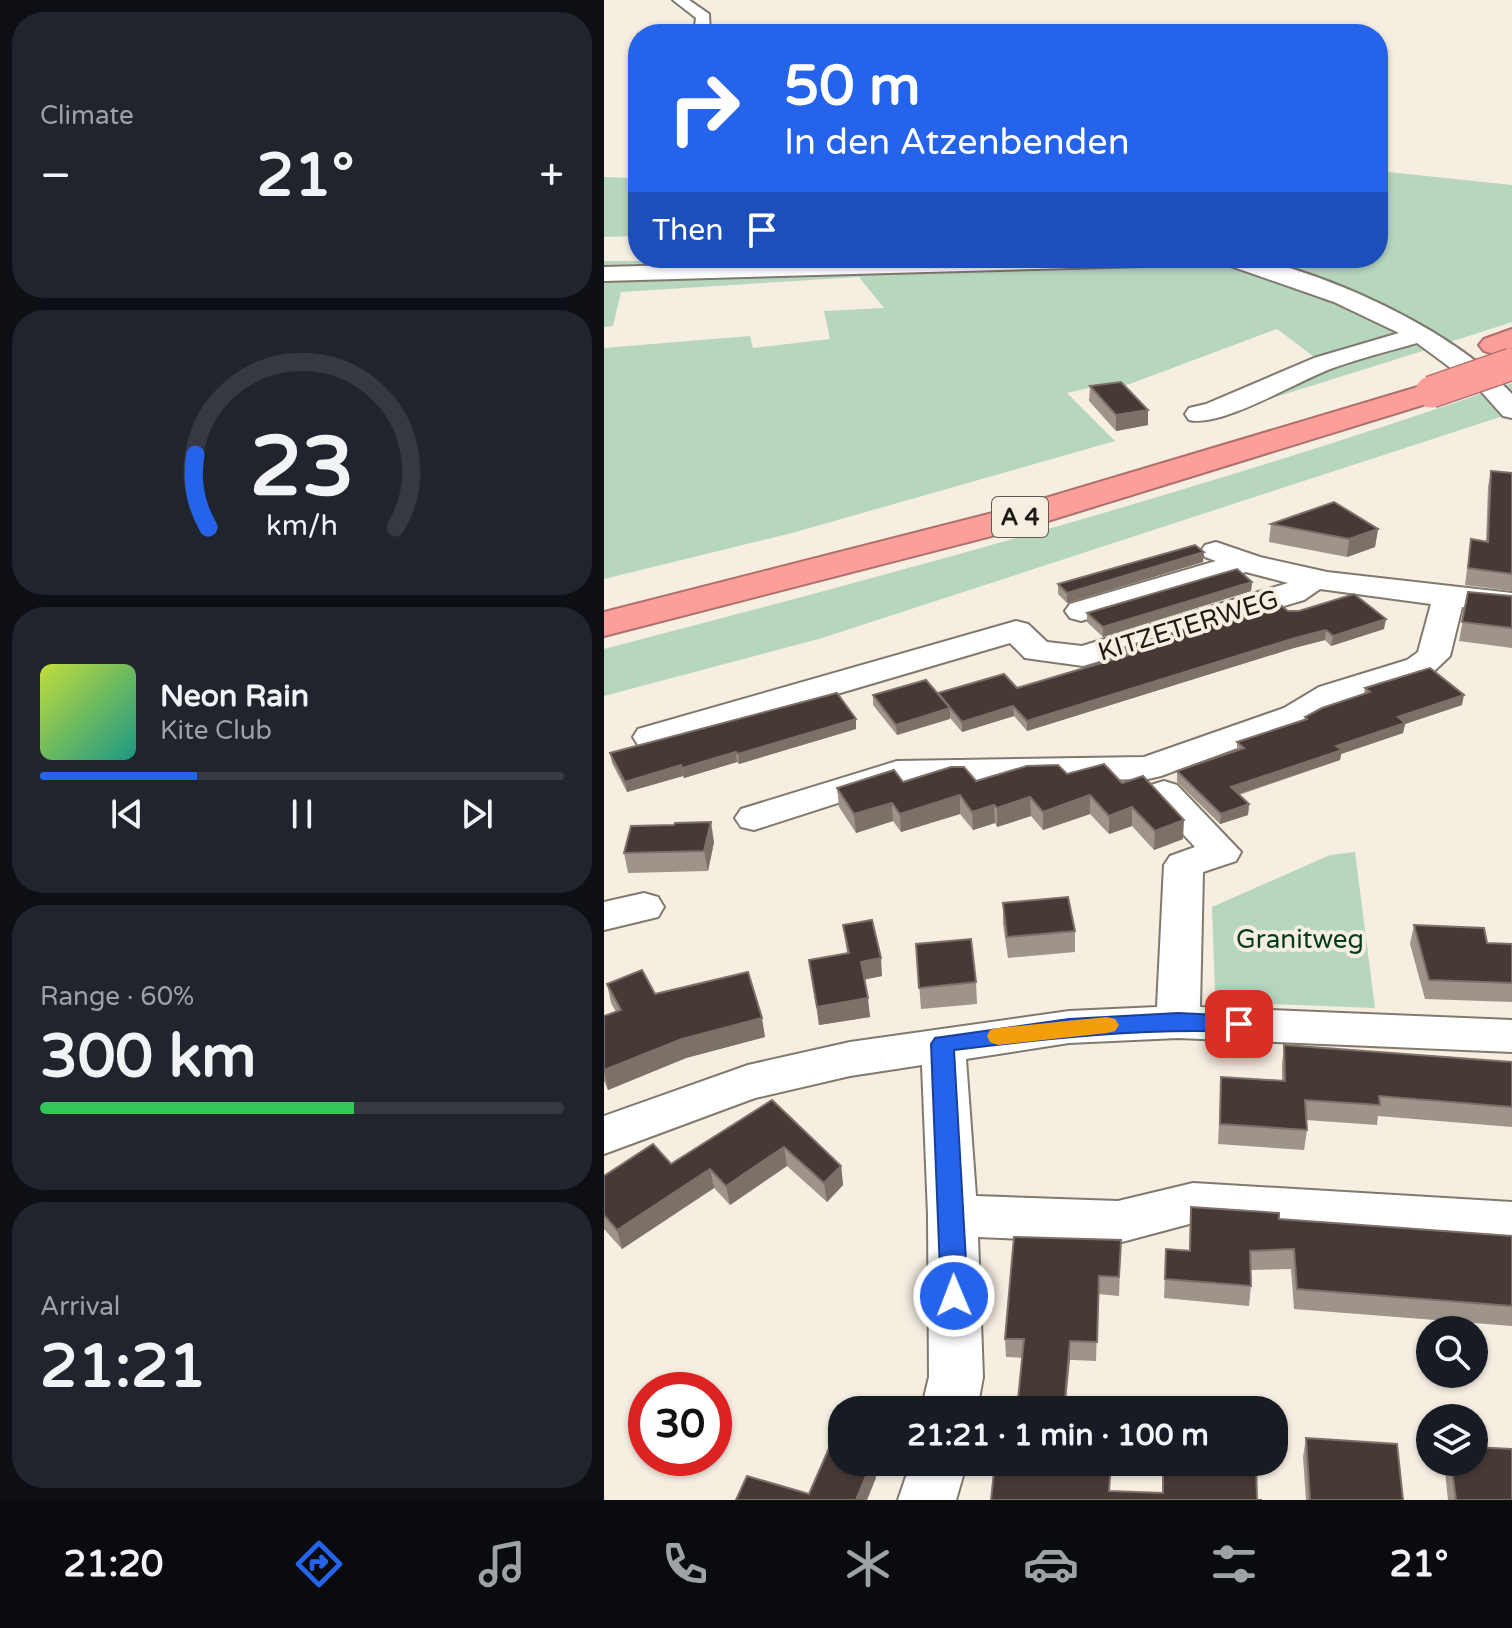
<!DOCTYPE html>
<meta charset="utf-8">
<style>
:root{--surface:#171b24;--page:#20242c;--text:#f1f3f6;--muted:#9ea1a6;--line:#363941;--accent:#2563eb}
body{margin:0;font-family:"Varela Round",sans-serif;background:var(--page);color:var(--text);height:100vh;display:flex;flex-direction:column;font-size:30px;white-space:nowrap}
*{box-sizing:border-box;margin:0}
p{font-size:26px;color:var(--muted)}
.icon{flex:none;width:44px;height:44px;fill:none;stroke:currentColor;stroke-width:2;stroke-linecap:round;stroke-linejoin:round}
.map{position:relative;flex:1;overflow:hidden}
.drawer{display:flex;flex-direction:column;gap:12px;padding:12px;background:#0d0f14;width:604px}
.drawer>*{flex:none}
.hud{position:absolute;left:24px;top:24px;width:760px;height:244px;border-radius:32px;box-shadow:0 2px 6px #0004;background:#2563eb;color:#fff;overflow:hidden}
.fabs{position:absolute;left:812px;top:1316px;display:grid;gap:16px}
.fabs a{display:grid;place-items:center;width:72px;height:72px;border-radius:50%;background:var(--surface);box-shadow:0 2px 6px #0004;font-size:40px}
.speed{position:absolute;left:24px;top:1372px;display:flex;gap:16px;font-size:40px;font-weight:700;text-align:center}
.speed>*{display:grid;place-content:center;width:104px;height:104px;border-radius:50%;background:var(--surface);box-shadow:0 2px 6px #0004;line-height:1}
.speed .limit{border:12px solid #d22;background:#fff;color:#111}
.pin{position:absolute;display:grid;place-items:center;width:68px;height:68px;color:#fff;margin:-34px;border-radius:16px;box-shadow:0 4px 12px #0006}
.me{position:absolute;width:88px;margin:-44px;rotate:359deg;stroke-linejoin:round;filter:drop-shadow(0 0 6px #0008)}
.turn{display:flex;align-items:center;gap:28px;height:168px;padding:0 24px;font-size:36px}
.turn .icon{width:104px;height:104px;stroke-width:2.5}
.turn b{display:block;font-size:56px;line-height:68px}
.then{display:flex;align-items:center;height:76px;padding:0 24px;background:#0003;gap:16px;font-size:30px}
.big{font-size:60px;font-weight:800;line-height:1.1}
.drawer .tile{flex:1;display:flex;flex-direction:column;justify-content:center;gap:12px;min-width:0;padding:0 28px;border-radius:32px;background:var(--page)}
.drawer .dial{align-items:center;gap:0}
.dial svg{height:208px;overflow:visible;fill:none;stroke:var(--line);stroke-width:7;stroke-linecap:round;text-anchor:middle}
.dial text{fill:var(--text);stroke:none}
.song{display:flex;align-items:center;gap:24px}
.cover{width:96px;height:96px;border-radius:12px;background:linear-gradient(135deg,hsl(70 70% 55%),hsl(170 70% 35%))}
.played{height:8px;border-radius:4px;background:linear-gradient(90deg,var(--accent) 30%,var(--line) 30%)}
.keys{display:flex;justify-content:space-around;direction:ltr}
.heat{display:flex;justify-content:space-between;align-items:center;font-size:44px;direction:ltr}
.charge{height:12px;border-radius:6px;background:linear-gradient(90deg,#34c759 60%,var(--line) 0)}
.trip{position:absolute;left:224px;top:1396px;width:460px;height:80px;border-radius:32px;background:var(--surface);box-shadow:0 2px 6px #0004;font-weight:800;line-height:80px;text-align:center}
.menu{display:flex;height:128px;justify-content:space-around;align-items:center;background:#090b0e;color:var(--muted)}
.menu .icon{width:56px;height:56px}
.menu .active{color:var(--accent)}
.menu b{font-size:36px;color:var(--text)}
main{display:flex;flex:1;min-height:0}
.map>svg:first-child{display:block}
.green{fill:#b7d6be}
.lines{fill:none;stroke-linecap:round;stroke-linejoin:round}
.minor-casing{stroke:#80796d;stroke-width:4}
.highway-casing{stroke:#ae706c;stroke-width:4}
.minor{fill:#fff;fill-rule:evenodd}
.highway{fill:#fc9e9a;fill-rule:evenodd}
.highway-bridge-casing{stroke:#ae706c;stroke-width:34;stroke-linecap:butt}
.highway-bridge{stroke:#fc9e9a;stroke-width:31}
.wall{fill:#9e948c}
.shaded-wall{fill:#7c7069}
.building{fill:#473a36;stroke:#7c7069;stroke-width:2}
.route{fill:#2563eb;stroke:#184099;stroke-width:2}
.slow{fill:#f59e0b}
.labels{text-anchor:middle;stroke-width:8;stroke-linejoin:round;paint-order:stroke}
.shield{fill:#f6eee1;stroke:#5f5a53;stroke-width:2}
.shield-label{font-size:24px;font-weight:bold;fill:#1e1b16}
.street-label{font-size:26px;fill:#1e1b16;stroke:#f6eee1}
.park-label{font-size:26px;fill:#053b1d;stroke:#f6eee1}
</style>
<main>
<section class="drawer">
<div class="tile"><p>Climate</p>
<div class="heat"><a>−</a><b class="big">21°</b><a>+</a></div>
</div>
<div class="tile dial"><svg viewBox="0 0 100 80">
<path d="M14 69A42 42 0 1 1 86 69"/>
<path d="M14 69A42 42 0 0 1 9 41" stroke="#2563eb"/>
<text x="50" y="56" font-size="32" font-weight="700">23</text>
<text x="50" y="72" font-size="11">km/h</text>
</svg></div>
<div class="tile">
<div class="song"><i class="cover"></i><div><b>Neon Rain</b><p>Kite Club</p></div></div>
<div class="played"></div>
<div class="keys"><svg class="icon" aria-label="previous" viewBox="0 0 24 24"><path d="M18 5L8 12l10 7zM5 5v14"/></svg><svg class="icon" aria-label="pause" viewBox="0 0 24 24"><path d="M8 5v14M16 5v14"/></svg><svg class="icon" aria-label="next" viewBox="0 0 24 24"><path d="M6 5l10 7-10 7zM19 5v14"/></svg></div>
</div>
<div class="tile"><p>Range · 60%</p><b class="big">300 km</b><div class="charge"></div></div>
<div class="tile"><p>Arrival</p><b class="big">21:21</b></div>
</section>
<div class="map">
<svg width="908" height="1500" viewBox="0 0 908 1500">
<rect width="100%" height="100%" fill="#f6eee1"/>
<g class="green">
<path d="M774 94 779 101 784 172 908 185V322L846 342 777 304 636 258H774Z"/>
<path d="M0 177 34 178V236L0 237Z"/>
<path d="M47 258H597L661 272 752 307 822 350 611 416 713 359 673 329 515 388H484L463 393 511 441 188 533 0 579V348L146 336 149 348 226 339 220 311 280 308 255 277 17 292 9 326 0 327V261H45Z"/>
<path d="M908 383V413L890 419 218 638 0 696V649C305 570 610 487 908 383Z"/>
<path d="M751 852 771 1008 643 1003 611 992 608 907 726 855Z"/>
</g>
<g class="lines">
<defs>
<g id="minor">
<path d="M69 0H85L105 14 106 34H90L92 18Z"/>
<path d="M340 258H588L577 265 0 281V267Z"/>
<path d="M615 258C627 258 641 256 652 259 735 278 851 332 908 394V418L899 416 875 389 813 343C785 351 757 358 729 368 695 380 618 428 585 420L581 414 585 408 602 404 710 358 795 333 730 302 618 263Z"/>
<path d="M612 542 656 557 723 572 908 593V613L858 607 846 656 827 674 739 701 704 722 557 776 544 779 296 783 150 830 137 827 131 818 137 809 293 761 540 757 680 708 715 687 803 660 814 652 827 604 716 589 700 600 479 666 421 658 406 643 60 745 47 748 34 745 29 737 34 729 412 621 424 624 443 642 478 646 684 583 642 572 477 621 466 618 461 611 466 604 612 561 601 557 597 551 601 545Z"/>
<path d="M560 781 573 785 637 852 632 861 599 872 596 1007 908 1020V1052L574 1038 465 1043 362 1059 372 1196 514 1201 589 1183 908 1202V1244L589 1223 514 1243 374 1237 379 1377 373 1410H317L325 1377 324 1215 318 1065 246 1076 151 1098 0 1154V1116L144 1065 246 1042 465 1011 553 1007 560 865 566 856 591 847 541 793 547 785Z"/>
<path d="M40 893 54 897 60 907 54 917 0 930V902Z"/>
<path d="M307 1462H363L352 1500H294Z"/>
</g>
<g id="highway">
<path d="M908 329V348L890 354 880 351 875 345 880 339Z"/>
<path d="M827 383 838 385 843 392 838 399 434 524 0 636V612L408 508Z"/>
</g>
</defs>
<use href="#minor" class="minor-casing"/>
<use href="#highway" class="highway-casing"/>
<use href="#minor" class="minor"/>
<use href="#highway" class="highway"/>
<defs>
<path id="highway-bridge" d="M827 392 908 364"/>
</defs>
<use href="#highway-bridge" class="highway-bridge-casing"/>
<use href="#highway-bridge" class="highway-bridge"/>
</g>
<g class="wall">
<path d="M486 386 544 410V425L512 431 485 401Z"/>
<path d="M887 471 908 473V591L861 585 867 539 882 542 884 487Z"/>
<path d="M667 524 774 529 771 547 743 557 665 542Z"/>
<path d="M599 562 463 603 454 594V584Z"/>
<path d="M648 582 647 591 499 637 483 622V613Z"/>
<path d="M864 592 908 596V648L855 641Z"/>
<path d="M684 611 780 629 727 646 721 640 690 648 423 731 410 716 358 732 346 718 293 735 269 705V695L334 694 413 688 521 656V647Z"/>
<path d="M761 688 858 705 801 724 799 733 737 754 736 760 635 795 645 804 644 815 616 824 573 782V771L633 751V742L701 720V717L760 694Z"/>
<path d="M252 729 135 764 133 762 80 778 79 776 23 792 8 763 6 753Z"/>
<path d="M463 774 518 783 579 839 550 850 528 826 505 834 486 814 439 830 427 816 393 827 391 823 369 830 356 814 297 832 289 821 252 833 235 807 233 788 299 782 372 781Z"/>
<path d="M110 842 104 871 24 873 20 853Z"/>
<path d="M399 903 471 931V952L404 958 399 924Z"/>
<path d="M239 925 278 976 260 979 266 1017 215 1025 205 960 243 953Z"/>
<path d="M810 925 883 943 908 944V1002L821 999 806 944Z"/>
<path d="M312 944 372 982 373 1004 317 1009Z"/>
<path d="M3 984 51 994 161 1037 82 1058 4 1090 0 1081V1016L12 1012 7 1003Z"/>
<path d="M680 1045 908 1062V1127L774 1116 773 1125 702 1120 703 1130 700 1150 614 1144 617 1077 678 1081V1065Z"/>
<path d="M168 1100 237 1166 239 1185 223 1202 183 1166 126 1205 110 1188 18 1249 0 1229V1176L67 1164Z"/>
<path d="M587 1207 675 1219 908 1236V1326L690 1309 687 1269 646 1270 647 1286 645 1306 560 1298 562 1249 585 1250Z"/>
<path d="M517 1240 515 1296 494 1294 492 1361 402 1357 401 1339Z"/>
<path d="M702 1438 799 1500H702L699 1457Z"/>
<path d="M840 1462H870L908 1500H844Z"/>
</g>
<g class="shaded-wall">
<path d="M544 410V425L512 431V415Z"/>
<path d="M774 529 771 547 743 557 745 539Z"/>
<path d="M600 552 599 562 463 603V593Z"/>
<path d="M648 582 647 591 499 637V627Z"/>
<path d="M782 619 780 629 727 646 729 636Z"/>
<path d="M722 630 721 640 690 648 423 731V721L691 638Z"/>
<path d="M860 695 858 705 801 724 799 733 737 754 736 760 626 797 627 787 732 746 794 717Z"/>
<path d="M409 706 410 716 358 732V722Z"/>
<path d="M346 708V719L293 735 292 725Z"/>
<path d="M252 719V729L135 764 134 754Z"/>
<path d="M132 752 133 762 80 778 78 768Z"/>
<path d="M77 765 79 776 23 792 21 782Z"/>
<path d="M356 795V814L297 832 296 814Z"/>
<path d="M486 795V814L439 830V812Z"/>
<path d="M426 797 427 816 393 827V808Z"/>
<path d="M288 803 289 821 252 833 250 814Z"/>
<path d="M645 804 644 815 616 824 617 814Z"/>
<path d="M390 805 391 823 369 830 368 812Z"/>
<path d="M528 807V826L505 834V816Z"/>
<path d="M580 820 579 839 550 850 551 831Z"/>
<path d="M107 822 110 842 104 871 100 851Z"/>
<path d="M277 958 278 976 259 980 257 962Z"/>
<path d="M264 998 266 1017 215 1025 213 1007Z"/>
<path d="M158 1018 161 1037 82 1058 4 1090 0 1070 78 1039Z"/>
<path d="M180 1147 183 1166 126 1205 122 1186Z"/>
<path d="M237 1166 239 1185 223 1202 220 1183Z"/>
<path d="M106 1169 110 1188 18 1249 13 1230Z"/>
<path d="M466 1341V1360L461 1410H460Z"/>
<path d="M268 1462H270L272 1478 263 1500H252Z"/>
</g>
<g class="building">
<path d="M517 382 544 410 512 415 486 386Z"/>
<path d="M887 471 908 473V574L864 568 867 539 884 542Z"/>
<path d="M730 502 774 529 745 539 667 524Z"/>
<path d="M591 545 600 552 463 593 454 584Z"/>
<path d="M633 569 648 582 499 627 483 613Z"/>
<path d="M864 592 908 596V628L858 622Z"/>
<path d="M750 594 782 619 729 636 722 630 691 638 423 721 409 706 358 722 334 693 400 674 413 688 528 654 521 647 673 602 684 611H695Z"/>
<path d="M826 668 860 695 794 717 801 723 732 746 738 750 627 787 645 804 617 814 573 771 640 748 633 742 703 719 701 717 718 708 766 692 761 688Z"/>
<path d="M322 680 346 708 292 725 269 695Z"/>
<path d="M233 693 252 719 134 754 132 752 78 768 77 765 21 782 6 753Z"/>
<path d="M500 764 518 783 539 776 580 820 551 831 528 807 505 816 486 795 439 812 426 797 393 808 390 805 368 812 356 795 296 814 288 803 250 814 233 788 290 770 299 782 347 767H360L372 781 423 766 454 765 463 774Z"/>
<path d="M107 822 100 851 20 853 27 826 70 825 71 823Z"/>
<path d="M464 897 471 931 403 937 399 903Z"/>
<path d="M268 920 277 958 257 962 264 998 213 1007 205 960 245 953 239 925Z"/>
<path d="M810 925 880 928 883 943 908 944V983L825 980Z"/>
<path d="M367 939 372 982 315 988 312 944Z"/>
<path d="M38 970 51 994 144 972 158 1018 78 1039 0 1070V1016L17 1010 3 984Z"/>
<path d="M680 1045 908 1062V1107L775 1096 776 1105 701 1100 703 1130 616 1124 617 1077 681 1081Z"/>
<path d="M168 1100 237 1166 220 1183 180 1147 122 1186 106 1169 13 1230 0 1215V1176L49 1144 67 1164Z"/>
<path d="M587 1207 675 1213V1219L908 1236V1306L693 1289 690 1249 646 1251 647 1286 561 1279 562 1249 586 1251Z"/>
<path d="M410 1237 517 1240 515 1277 495 1276 493 1342 466 1341 460 1410H413L420 1339H401Z"/>
<path d="M702 1438 793 1444 799 1500H706Z"/>
<path d="M226 1446 238 1450V1462H268L252 1500H132L143 1476 205 1494Z"/>
<path d="M870 1447 908 1449V1500H852L847 1462H870Z"/>
<path d="M391 1462H507L505 1491 559 1493V1462H652L653 1500H658H387Z"/>
</g>
<path class="route" d="M574 1013 635 1016 643 1018 646 1024 643 1030 635 1032C539 1028 446 1038 350 1050L364 1296 360 1304 350 1307 341 1304 337 1296 327 1044 331 1038 465 1019Z"/>
<path class="slow" d="M503 1017 511 1019 515 1025 511 1031 503 1033 394 1045 386 1042 383 1036 386 1030 394 1028Z"/>
<g class="labels">
<rect class="shield" x="388" y="497" width="56" height="40" rx="6"/>
<g class="shield-label">
<text x="416" y="525">A 4</text>
</g>
<g class="street-label">
<text transform="translate(584 625) rotate(-17)" y="9">KITZETERWEG</text>
</g>
<g class="park-label">
<text x="696" y="948">Granitweg</text>
</g>
</g>
</svg>
<div class="fabs">
<a><svg class="icon" aria-label="search" viewBox="0 0 24 24"><circle cx="10" cy="10" r="6"/><path d="M15 15l6 6"/></svg></a>
<a><svg class="icon" aria-label="layers" viewBox="0 0 24 24"><path d="M12 4l9 5-9 5-9-5zM3 14l9 5 9-5"/></svg></a>
</div>
<div class="speed"><div class="limit">30</div></div>
<div class="pin" style="left:635px;top:1024px;background:#d93025"><svg class="icon" aria-label="arrive" viewBox="0 0 24 24"><path d="M6 21V4h12l-3 4 3 4H6"/></svg></div>
<svg class="me" style="left:350px;top:1296px" viewBox="-20 -20 40 40"><circle r="17" fill="#2563eb" stroke="#fff" stroke-width="3"/><path d="M0-11L8 9 0 5-8 9z" fill="#fff"/></svg>
<div class="trip">21:21 · 1 min · 100 m</div>
<div class="hud">
<div class="turn"><svg class="icon" aria-label="right" viewBox="0 0 24 24"><path d="M7 20v-9h11M14 6l5 5-5 5"/></svg><div><b>50 m</b>In den Atzenbenden</div></div>
<div class="then">Then<svg class="icon" aria-label="arrive" viewBox="0 0 24 24"><path d="M6 21V4h12l-3 4 3 4H6"/></svg></div>
</div>
</div>
</main>
<nav class="menu">
<b>21:20</b>
<svg class="icon active" aria-label="directions" viewBox="0 0 24 24"><path d="M12 3l9 9-9 9-9-9zM9 14v-3h6M13 9l2 2-2 2"/></svg>
<svg class="icon" aria-label="music" viewBox="0 0 24 24"><path d="M9 18V5l10-2v13"/><circle cx="6" cy="18" r="3"/><circle cx="16" cy="16" r="3"/></svg>
<svg class="icon" aria-label="phone" viewBox="0 0 24 24"><path d="M5 4h4l2 5-3 2q2 4 5 5l2-3 5 2v4C11 20 4 13 5 4z"/></svg>
<svg class="icon" aria-label="climate" viewBox="0 0 24 24"><path d="M12 3v18M4 7l16 10M4 17L20 7"/></svg>
<svg class="icon" aria-label="car" viewBox="0 0 24 24"><path d="M5 17H2v-5l4-1 3-4h7l3 4 3 1v5h-3M9 17h6M6 11h13"/><circle cx="7" cy="17" r="2"/><circle cx="17" cy="17" r="2"/></svg>
<svg class="icon" aria-label="filters" viewBox="0 0 24 24"><path d="M4 7h16M4 17h16"/><circle cx="9" cy="7" r="2"/><circle cx="15" cy="17" r="2"/></svg>
<b>21°</b>
</nav>
